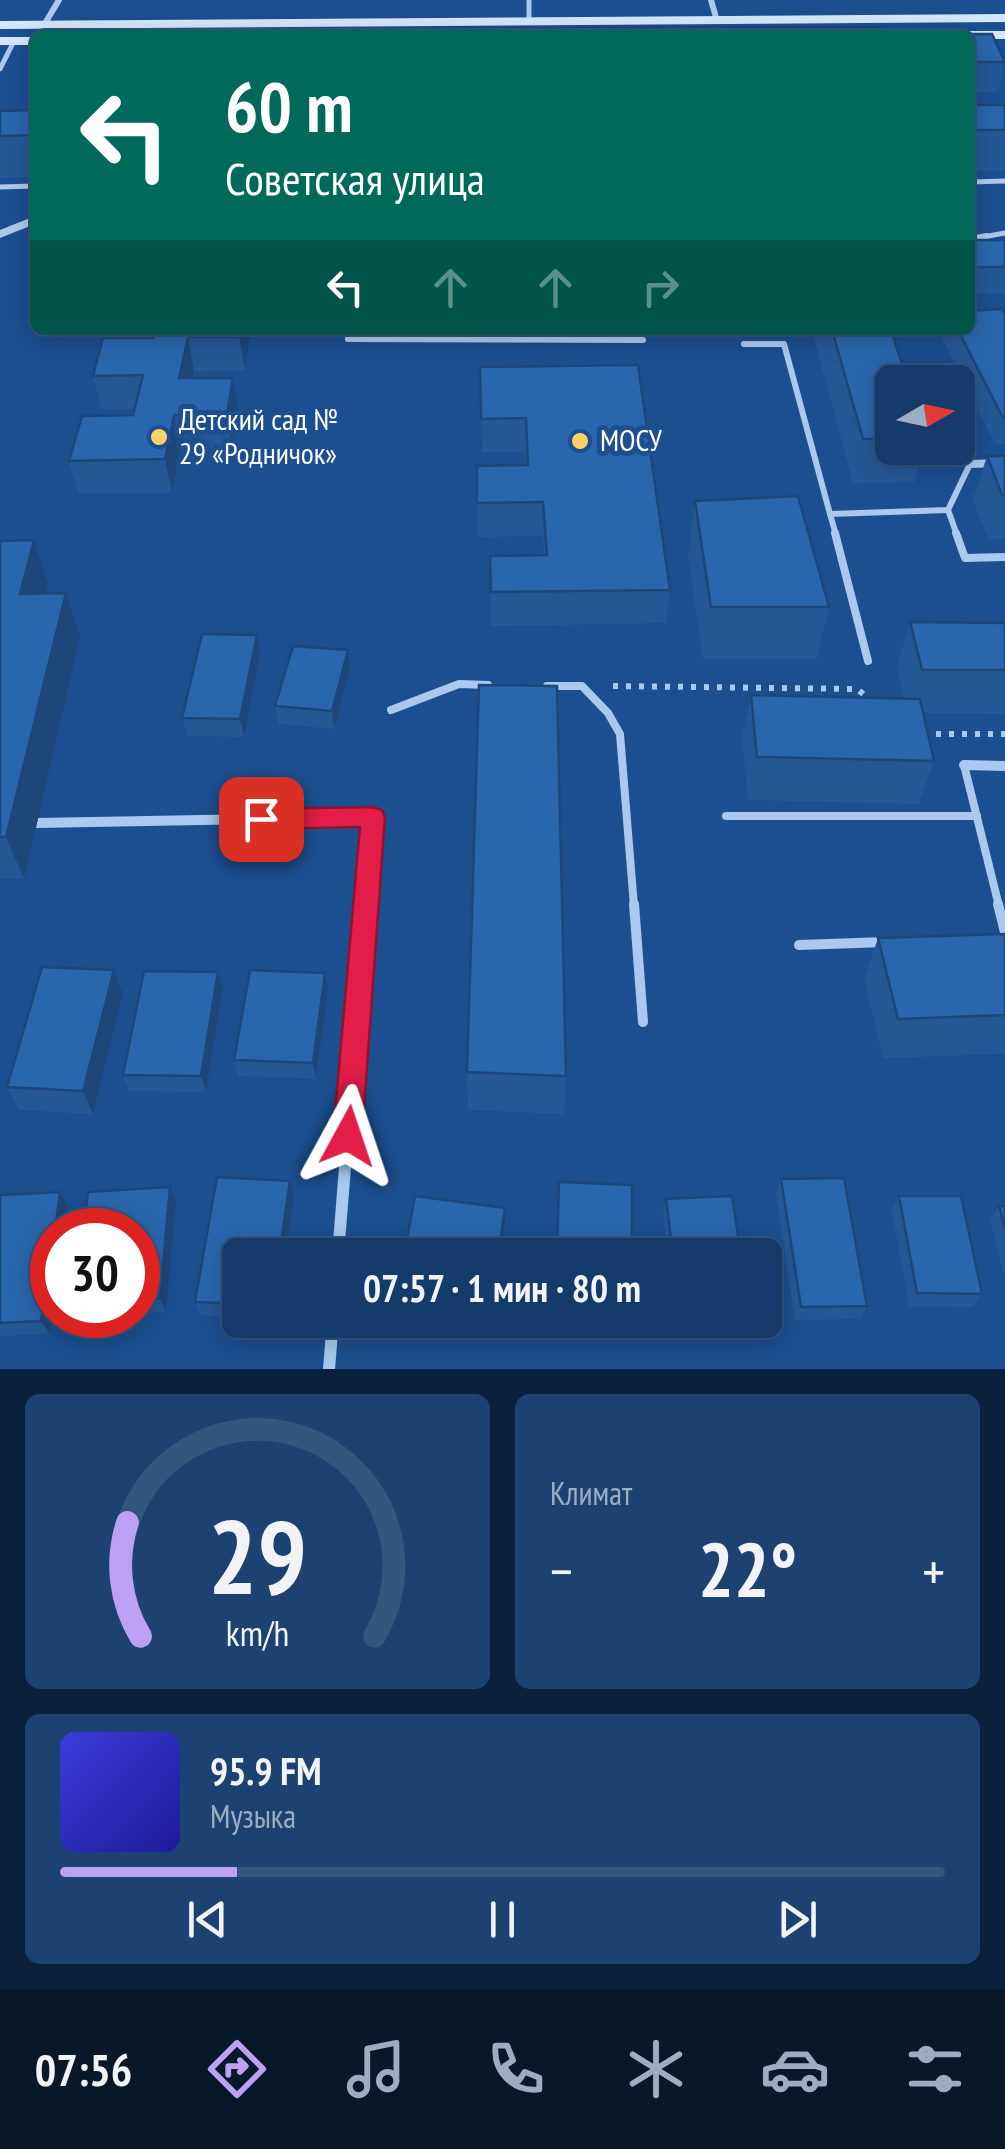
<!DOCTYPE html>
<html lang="ru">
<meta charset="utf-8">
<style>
:root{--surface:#143b6b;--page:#1d4271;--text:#f1f3f6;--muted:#9dadc1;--line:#33557e;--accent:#bca0f2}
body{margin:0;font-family:"PT Sans Narrow",sans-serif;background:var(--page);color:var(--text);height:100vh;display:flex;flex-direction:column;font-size:38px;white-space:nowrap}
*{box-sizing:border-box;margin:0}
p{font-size:32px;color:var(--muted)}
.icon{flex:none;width:55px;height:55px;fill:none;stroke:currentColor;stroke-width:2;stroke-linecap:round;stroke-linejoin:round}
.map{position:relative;height:1369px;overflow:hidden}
.side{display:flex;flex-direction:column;gap:25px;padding:25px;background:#0b203b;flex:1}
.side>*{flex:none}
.banner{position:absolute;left:30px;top:30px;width:945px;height:305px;border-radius:15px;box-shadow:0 5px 25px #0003,0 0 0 2px var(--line);background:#00695c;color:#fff;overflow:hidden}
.needle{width:65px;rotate:81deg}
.tools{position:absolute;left:875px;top:365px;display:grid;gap:20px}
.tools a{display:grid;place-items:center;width:100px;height:100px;border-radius:15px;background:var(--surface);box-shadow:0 5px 25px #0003,0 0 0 2px var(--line);font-size:50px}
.speed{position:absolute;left:30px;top:1208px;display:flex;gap:20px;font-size:50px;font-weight:700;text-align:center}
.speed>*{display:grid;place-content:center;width:130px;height:130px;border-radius:50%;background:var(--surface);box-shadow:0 5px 25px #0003,0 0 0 2px var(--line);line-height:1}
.speed .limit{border:15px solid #d22;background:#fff;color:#111}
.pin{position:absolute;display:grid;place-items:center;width:85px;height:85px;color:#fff;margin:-42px;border-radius:20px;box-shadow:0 5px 15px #0006}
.me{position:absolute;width:110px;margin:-55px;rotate:5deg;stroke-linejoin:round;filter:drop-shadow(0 0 8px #0008)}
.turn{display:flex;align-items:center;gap:35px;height:210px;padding:0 30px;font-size:45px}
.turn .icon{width:130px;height:130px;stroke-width:2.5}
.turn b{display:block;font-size:70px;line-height:85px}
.lanes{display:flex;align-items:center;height:95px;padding:0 30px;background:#0003;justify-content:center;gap:50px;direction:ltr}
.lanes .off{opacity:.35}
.big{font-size:75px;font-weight:800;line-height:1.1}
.side .card{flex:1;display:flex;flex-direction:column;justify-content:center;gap:15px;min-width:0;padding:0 35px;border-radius:15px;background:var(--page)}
.side .dial{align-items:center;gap:0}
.dial svg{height:260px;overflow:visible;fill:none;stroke:var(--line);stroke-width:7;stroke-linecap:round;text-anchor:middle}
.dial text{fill:var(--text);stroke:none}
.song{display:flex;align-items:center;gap:30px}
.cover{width:120px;height:120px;border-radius:15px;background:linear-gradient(135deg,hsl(240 70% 55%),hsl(240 70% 35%))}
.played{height:10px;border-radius:5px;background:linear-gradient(90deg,var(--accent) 20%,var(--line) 20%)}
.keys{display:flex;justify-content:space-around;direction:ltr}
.heat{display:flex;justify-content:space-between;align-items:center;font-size:55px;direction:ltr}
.side .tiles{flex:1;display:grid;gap:25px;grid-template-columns:1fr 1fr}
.card:last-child{grid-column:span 2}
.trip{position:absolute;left:222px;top:1238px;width:560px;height:100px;border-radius:15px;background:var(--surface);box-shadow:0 5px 25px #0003,0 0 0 2px var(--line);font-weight:800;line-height:100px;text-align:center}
.tab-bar{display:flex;height:160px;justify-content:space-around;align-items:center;background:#08182b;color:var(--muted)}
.tab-bar .icon{width:70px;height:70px}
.tab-bar .selected{color:var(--accent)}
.tab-bar b{font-size:45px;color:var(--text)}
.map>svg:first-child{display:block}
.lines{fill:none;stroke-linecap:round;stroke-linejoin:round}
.path{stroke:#a9c9ee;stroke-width:6;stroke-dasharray:5 8;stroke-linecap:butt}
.service-far3{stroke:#a9c9ee;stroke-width:5}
.service-far2{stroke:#a9c9ee;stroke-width:6}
.service-far1{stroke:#a9c9ee;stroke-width:8}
.service{stroke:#a9c9ee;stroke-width:10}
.minor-far3{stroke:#a9c9ee;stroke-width:6}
.minor-far2{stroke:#a9c9ee;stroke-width:8}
.minor-far1{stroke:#a9c9ee;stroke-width:10}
.minor{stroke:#a9c9ee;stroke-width:12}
.tertiary{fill:#a9c9ee;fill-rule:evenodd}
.secondary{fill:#d6e6fa;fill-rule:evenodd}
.wall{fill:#245895}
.shaded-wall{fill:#1d4779}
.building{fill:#2a66ad;stroke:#1d4779;stroke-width:2.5}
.route{fill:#e11d48;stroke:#92132f;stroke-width:2.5}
.poi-dot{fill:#ffd166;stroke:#1b4f8f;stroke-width:4}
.labels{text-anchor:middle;stroke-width:10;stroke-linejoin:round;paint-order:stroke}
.poi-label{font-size:30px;fill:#fff;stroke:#1b4f8f;text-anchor:start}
</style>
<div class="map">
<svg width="1005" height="1369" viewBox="0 0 1005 1369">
<rect width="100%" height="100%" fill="#1b4f8f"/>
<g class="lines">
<g class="path">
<path d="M613 686 857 689 872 701"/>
<path d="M923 734H1005"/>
</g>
<g class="service-far3">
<path d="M529 0V22"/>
<path d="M0 69 14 41"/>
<path d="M970 182 1005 181"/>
<path d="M0 187 35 186"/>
<path d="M972 239 1005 233"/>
</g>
<g class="service-far2">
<path d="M970 239 987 236"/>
<path d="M349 330 348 339 643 340"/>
<path d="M744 344H784L830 514 948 510 970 464"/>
<path d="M948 510 957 535"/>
<path d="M830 514 836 535"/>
</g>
<g class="service-far1">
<path d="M835 533 868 661"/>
<path d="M956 533 965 558 1005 557"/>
<path d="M547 686H582L608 713 620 734 634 906"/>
<path d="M391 710 459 684 488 685"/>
<path d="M964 765 999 906"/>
<path d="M726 816H977"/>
</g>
<g class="service">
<path d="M634 904 643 1022"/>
<path d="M998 904 1005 932"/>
<path d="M799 945 886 942"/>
</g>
<g class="minor-far3">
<path d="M711 0 717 21"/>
<path d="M44 25 59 0"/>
</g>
<path class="minor-far2" d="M970 464 1005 463"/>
<g class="minor-far1">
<path d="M964 765 1005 766"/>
<path d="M37 823 373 817 366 906"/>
</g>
<g class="minor">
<path d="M338 1255 366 904"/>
<path d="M329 1369 333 1320"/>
</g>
<path class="tertiary" d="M35 216V224L0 238V230Z"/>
<g class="secondary">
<path d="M1005 14V22L0 29V21Z"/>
<path d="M869 31H1005V39H970V35H863Z"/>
<rect x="0" y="37" width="35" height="8"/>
</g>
</g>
<g class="wall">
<path d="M970 35 1005 60 998 92H970Z"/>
<rect x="970" y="105" width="35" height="66"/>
<path d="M35 110V177L0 178V111Z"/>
<rect x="970" y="240" width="35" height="53"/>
<path d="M1005 314V444H995L942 338 944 330H958Z"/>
<path d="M120 330H249L250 337 245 370 194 371 193 378 238 411 232 448H181L172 493 79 494 69 461 133 415 134 409H101L93 376 153 338 154 334 121 335Z"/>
<path d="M812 330H891L892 448H924L915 482 853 483Z"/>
<path d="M638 365 670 590 666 623 491 626 490 556 544 555 543 536 478 537 477 466 526 465 525 452H482L480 367Z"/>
<path d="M987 456H1005V539H988L973 500Z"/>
<path d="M695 501 829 607 817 659H703L688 554Z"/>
<path d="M34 540 48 584 46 593 80 637 24 879H0V541Z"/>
<path d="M910 622 1005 623V714L923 713 934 761 919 804 748 800 742 738 751 695 904 698 897 666Z"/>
<path d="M348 650 350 668 334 729 279 724 275 706Z"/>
<path d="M260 653 244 737 187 736 182 718Z"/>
<path d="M1005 934V1054L883 1058 864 979 878 938Z"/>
<path d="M114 970 123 994 93 1114 19 1110 7 1087Z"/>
<path d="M223 989 206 1092 129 1091 123 1075Z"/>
<path d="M328 990 316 1079 239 1076 234 1060Z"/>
<path d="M467 1072 566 1076 564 1114 468 1110Z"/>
<path d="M781 1179 867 1306 861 1319 795 1320 776 1194Z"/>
<path d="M290 1181 294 1196 240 1255V1317L200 1315 195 1302Z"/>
<path d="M170 1187 176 1202 166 1312 138 1313V1230Z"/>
<path d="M60 1192 68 1207 65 1230H52L53 1315 50 1334 0 1336V1195Z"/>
<path d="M899 1196 982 1294 973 1307 909 1306 892 1211Z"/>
<path d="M666 1199 741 1255H668L663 1214Z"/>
<path d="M999 1206H1005V1278L990 1220Z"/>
<path d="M406 1320H491L490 1332Z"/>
<path d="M555 1320H632L630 1334 554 1330Z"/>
</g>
<g class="shaded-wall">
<path d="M241 330H249L250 337 245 370 239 337Z"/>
<path d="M188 337 194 371 186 412 179 378Z"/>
<path d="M233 378 238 411 232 448 227 414Z"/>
<path d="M174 415 181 448 172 493 165 459Z"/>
<path d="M34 540 48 584 35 638 20 594Z"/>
<path d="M66 593 80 637 24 879 6 837Z"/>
<path d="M257 635 260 653 244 737 240 719Z"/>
<path d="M348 650 350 668 334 729 332 711Z"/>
<path d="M114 970 123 994 93 1114 83 1091Z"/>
<path d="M218 972 223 989 206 1092 201 1076Z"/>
<path d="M325 973 328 990 316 1079 313 1063Z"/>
<path d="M290 1181 294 1196 285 1255H279Z"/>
<path d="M170 1187 176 1202 166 1312 160 1298Z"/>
<path d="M60 1192 68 1207 65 1230H55Z"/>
<path d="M505 1208V1223L500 1255H498Z"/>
<path d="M52 1245 53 1315 50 1334 41 1321Z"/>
</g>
<g class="building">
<path d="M884 27 888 35H393V29Z"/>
<path d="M940 34H992L1005 62H970V35Z"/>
<rect x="970" y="105" width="35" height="25"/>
<path d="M35 110V135L0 136V111Z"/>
<rect x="970" y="240" width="35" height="27"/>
<path d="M1002 309 1005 314V418H1003L958 330H970V311Z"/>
<path d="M155 330H241L239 337H188L179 378H233L227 414 174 415 165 459 69 461 82 416 133 415 143 375 93 376 103 338H153Z"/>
<path d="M832 330H891L908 382H892V439H863Z"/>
<path d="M638 365 670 590 491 592 490 556 547 555 543 502 477 503V466L528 465 526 418 481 419 480 367Z"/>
<path d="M987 456H1005V495H1002Z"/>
<path d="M798 496 829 607H711L695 501Z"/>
<path d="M34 540 20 594 66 593 6 837H0V541Z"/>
<path d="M910 622 1005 623V670H922Z"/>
<path d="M202 634 257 635 240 719 182 718Z"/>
<path d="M293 646 348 650 332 711 275 706Z"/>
<path d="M479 685 557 686 566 1076 467 1072Z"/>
<path d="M751 695 920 699 934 761 757 757Z"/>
<path d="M1005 934V1015L898 1019 878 938Z"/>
<path d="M42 967 114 970 83 1091 7 1087Z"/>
<path d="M250 970 325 973 313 1063 234 1060Z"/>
<path d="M144 971 218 972 201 1076 123 1075Z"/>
<path d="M217 1177 290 1181 279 1255H240V1304L195 1302Z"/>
<path d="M844 1178 867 1306 801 1307 781 1179Z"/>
<path d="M559 1182 632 1185V1255H557Z"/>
<path d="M170 1187 160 1298 138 1300V1230H83L88 1192Z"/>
<path d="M60 1192 55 1230H52V1245L41 1321 0 1323V1195Z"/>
<path d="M415 1196 505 1208 498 1255H404Z"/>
<path d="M732 1196 741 1255H673L666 1199Z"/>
<path d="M899 1196H961L982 1294 917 1293Z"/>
<path d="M999 1206H1005V1229Z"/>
</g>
<path class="route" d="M373 807 382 810 385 817 362 1136 358 1145 348 1149 337 1145 333 1136 360 827 261 829 252 826 249 819 252 812 261 809Z"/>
<g class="poi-dot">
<circle cx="159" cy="437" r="10"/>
<circle cx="580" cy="441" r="10"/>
</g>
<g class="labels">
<g class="poi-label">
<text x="179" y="430">Детский сад №<tspan x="179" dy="34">29 «Родничок»</tspan></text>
<text x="600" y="451">МОСУ</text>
</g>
</g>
</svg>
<div class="tools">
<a><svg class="needle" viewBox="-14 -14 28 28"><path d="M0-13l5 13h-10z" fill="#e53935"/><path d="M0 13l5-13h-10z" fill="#9dadc1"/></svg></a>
</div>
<div class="speed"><div class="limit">30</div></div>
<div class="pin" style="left:261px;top:819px;background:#d93025"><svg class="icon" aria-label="arrive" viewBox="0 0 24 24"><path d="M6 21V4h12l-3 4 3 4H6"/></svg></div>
<svg class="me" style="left:348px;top:1136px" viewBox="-20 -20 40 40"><path d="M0-17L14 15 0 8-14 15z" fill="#e11d48" stroke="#fff" stroke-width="4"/></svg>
<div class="trip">07:57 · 1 мин · 80 m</div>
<div class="banner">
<div class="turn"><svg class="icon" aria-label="left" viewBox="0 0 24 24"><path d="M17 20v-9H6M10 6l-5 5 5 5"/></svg><div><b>60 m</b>Советская улица</div></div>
<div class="lanes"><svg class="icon" aria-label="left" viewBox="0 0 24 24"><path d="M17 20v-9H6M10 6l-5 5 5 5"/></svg><svg class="icon off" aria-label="ahead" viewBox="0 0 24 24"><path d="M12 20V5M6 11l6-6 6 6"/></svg><svg class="icon off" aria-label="ahead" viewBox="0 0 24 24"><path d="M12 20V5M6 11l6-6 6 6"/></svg><svg class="icon off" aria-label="right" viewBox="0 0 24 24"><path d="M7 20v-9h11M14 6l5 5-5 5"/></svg></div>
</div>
</div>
<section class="side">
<div class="tiles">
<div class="card dial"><svg viewBox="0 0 100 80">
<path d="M14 69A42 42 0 1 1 86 69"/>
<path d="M14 69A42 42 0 0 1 10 34" stroke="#bca0f2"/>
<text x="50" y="56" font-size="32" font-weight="700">29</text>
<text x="50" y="72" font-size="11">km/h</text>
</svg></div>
<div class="card"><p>Климат</p>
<div class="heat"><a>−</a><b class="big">22°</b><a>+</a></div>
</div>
<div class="card">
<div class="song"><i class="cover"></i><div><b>95.9 FM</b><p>Музыка</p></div></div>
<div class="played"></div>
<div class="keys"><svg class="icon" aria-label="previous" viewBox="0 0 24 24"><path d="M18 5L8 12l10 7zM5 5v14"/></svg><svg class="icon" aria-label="pause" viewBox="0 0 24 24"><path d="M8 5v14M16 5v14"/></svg><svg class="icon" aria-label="next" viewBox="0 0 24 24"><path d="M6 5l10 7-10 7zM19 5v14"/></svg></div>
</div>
</div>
</section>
<nav class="tab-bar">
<b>07:56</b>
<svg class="icon selected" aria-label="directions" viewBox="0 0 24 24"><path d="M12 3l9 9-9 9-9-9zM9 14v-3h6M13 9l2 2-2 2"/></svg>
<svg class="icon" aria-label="music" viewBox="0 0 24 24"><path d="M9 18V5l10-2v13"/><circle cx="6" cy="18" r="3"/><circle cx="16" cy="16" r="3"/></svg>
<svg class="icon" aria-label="phone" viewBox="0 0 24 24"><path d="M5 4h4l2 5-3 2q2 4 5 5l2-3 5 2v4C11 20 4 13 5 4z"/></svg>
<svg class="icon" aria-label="climate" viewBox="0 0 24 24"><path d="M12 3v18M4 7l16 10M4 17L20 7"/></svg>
<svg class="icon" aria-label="car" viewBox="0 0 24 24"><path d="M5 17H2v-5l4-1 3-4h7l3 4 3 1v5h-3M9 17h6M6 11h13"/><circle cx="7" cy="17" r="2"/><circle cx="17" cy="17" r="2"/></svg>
<svg class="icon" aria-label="filters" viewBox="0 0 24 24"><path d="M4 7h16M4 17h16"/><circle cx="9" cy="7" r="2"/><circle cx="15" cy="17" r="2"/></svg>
</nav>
